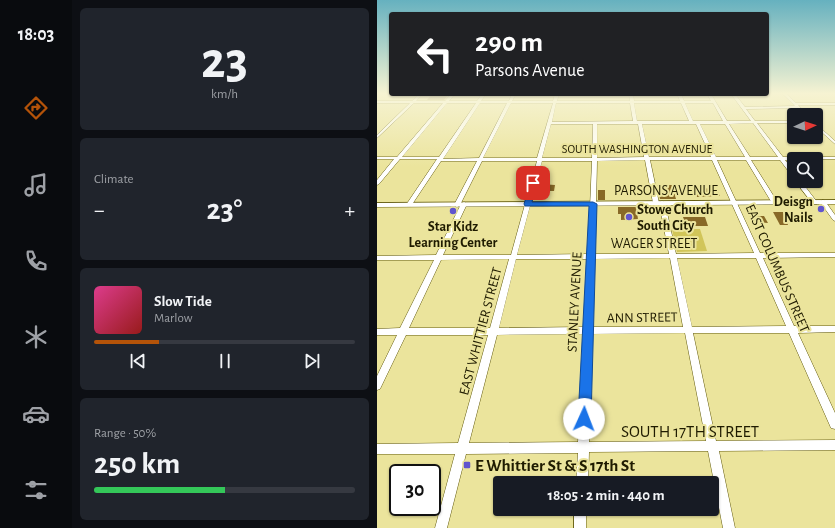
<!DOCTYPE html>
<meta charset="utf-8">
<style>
:root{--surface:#171b24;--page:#20242c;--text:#f1f3f6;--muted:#9ea1a6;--line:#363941;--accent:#b45309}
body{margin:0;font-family:"Alegreya Sans",sans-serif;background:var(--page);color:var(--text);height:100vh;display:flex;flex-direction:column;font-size:15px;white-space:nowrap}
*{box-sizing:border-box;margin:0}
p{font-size:13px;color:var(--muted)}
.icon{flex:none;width:22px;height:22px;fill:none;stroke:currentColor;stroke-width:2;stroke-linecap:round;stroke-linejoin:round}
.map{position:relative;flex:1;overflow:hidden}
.side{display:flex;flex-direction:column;gap:8px;padding:8px;background:#0d0f14;width:305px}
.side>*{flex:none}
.top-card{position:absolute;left:12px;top:12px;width:380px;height:84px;border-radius:4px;box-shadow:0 1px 3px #0004;background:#202124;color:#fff;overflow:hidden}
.needle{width:26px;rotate:86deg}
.fabs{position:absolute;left:410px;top:108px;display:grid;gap:8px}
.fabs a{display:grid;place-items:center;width:36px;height:36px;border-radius:4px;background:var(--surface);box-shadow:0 1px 3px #0004;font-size:20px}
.speed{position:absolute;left:12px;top:464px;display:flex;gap:8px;font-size:20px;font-weight:700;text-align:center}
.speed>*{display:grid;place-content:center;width:52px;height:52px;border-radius:50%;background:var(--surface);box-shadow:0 1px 3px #0004;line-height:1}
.speed .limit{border:2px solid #111;border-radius:6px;background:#fff;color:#111}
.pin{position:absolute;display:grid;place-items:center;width:34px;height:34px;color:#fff;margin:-17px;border-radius:8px;box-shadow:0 2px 6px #0006}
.me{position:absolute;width:44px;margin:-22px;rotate:2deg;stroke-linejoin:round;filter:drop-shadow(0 0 3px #0008)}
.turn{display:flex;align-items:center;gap:14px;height:84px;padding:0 20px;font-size:18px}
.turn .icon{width:52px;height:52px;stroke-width:2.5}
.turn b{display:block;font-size:28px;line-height:34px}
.big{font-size:30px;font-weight:700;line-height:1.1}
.side .tile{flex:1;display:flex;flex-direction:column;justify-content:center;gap:6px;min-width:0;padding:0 14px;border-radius:6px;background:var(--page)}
.side .dial{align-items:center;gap:0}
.dial b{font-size:52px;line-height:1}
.song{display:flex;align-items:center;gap:12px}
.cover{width:48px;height:48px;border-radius:6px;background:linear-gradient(135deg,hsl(330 70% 55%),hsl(0 70% 35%))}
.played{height:4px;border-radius:2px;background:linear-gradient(90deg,var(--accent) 25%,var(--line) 25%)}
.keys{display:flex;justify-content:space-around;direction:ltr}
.heat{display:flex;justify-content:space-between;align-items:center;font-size:22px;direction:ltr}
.charge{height:6px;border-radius:3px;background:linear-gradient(90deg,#34c759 50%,var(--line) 0)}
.trip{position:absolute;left:116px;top:476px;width:226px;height:40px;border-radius:4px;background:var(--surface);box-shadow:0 1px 3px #0004;font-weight:700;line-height:40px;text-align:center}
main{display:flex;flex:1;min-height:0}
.menu{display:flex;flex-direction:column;width:72px;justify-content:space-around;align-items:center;background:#090b0e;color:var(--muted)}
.menu .icon{width:28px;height:28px}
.menu .selected{color:var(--accent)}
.menu b{font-size:18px;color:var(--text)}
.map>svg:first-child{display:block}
.green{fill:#d1c559}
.building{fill:#886927}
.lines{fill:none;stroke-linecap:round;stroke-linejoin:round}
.minor-casing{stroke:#635b0f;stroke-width:1}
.major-casing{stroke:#635b0f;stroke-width:1}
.minor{fill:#fff;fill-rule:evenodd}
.major{fill:#fff;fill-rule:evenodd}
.route{fill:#1a73e8;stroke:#114b97}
.poi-dot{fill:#6155ce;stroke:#ebe49c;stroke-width:1.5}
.labels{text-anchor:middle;stroke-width:4;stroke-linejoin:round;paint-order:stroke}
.far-street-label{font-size:12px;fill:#1f1b00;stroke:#ebe49c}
.street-label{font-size:14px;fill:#1f1b00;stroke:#ebe49c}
.poi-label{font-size:14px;font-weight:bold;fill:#1f1b00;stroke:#ebe49c;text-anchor:end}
.near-street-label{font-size:17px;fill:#1f1b00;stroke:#ebe49c}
.near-poi-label{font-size:17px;font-weight:bold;fill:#1f1b00;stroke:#ebe49c;text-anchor:start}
</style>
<main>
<nav class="menu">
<b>18:03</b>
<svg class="icon selected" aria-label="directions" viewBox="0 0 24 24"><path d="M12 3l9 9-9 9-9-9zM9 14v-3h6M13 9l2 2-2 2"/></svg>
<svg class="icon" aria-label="music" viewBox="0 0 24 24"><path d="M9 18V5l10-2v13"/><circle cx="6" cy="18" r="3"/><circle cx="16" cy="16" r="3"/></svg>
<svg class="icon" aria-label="phone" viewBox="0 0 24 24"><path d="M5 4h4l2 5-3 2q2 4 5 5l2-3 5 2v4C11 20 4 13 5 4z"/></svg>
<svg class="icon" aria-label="climate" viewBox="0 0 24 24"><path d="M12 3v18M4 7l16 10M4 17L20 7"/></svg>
<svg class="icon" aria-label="car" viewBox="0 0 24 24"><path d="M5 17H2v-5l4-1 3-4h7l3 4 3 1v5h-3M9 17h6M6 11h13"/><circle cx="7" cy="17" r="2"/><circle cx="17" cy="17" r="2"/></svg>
<svg class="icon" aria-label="filters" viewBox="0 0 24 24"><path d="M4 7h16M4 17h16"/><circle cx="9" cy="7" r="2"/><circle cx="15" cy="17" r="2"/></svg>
</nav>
<section class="side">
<div class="tile dial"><b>23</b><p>km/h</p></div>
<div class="tile"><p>Climate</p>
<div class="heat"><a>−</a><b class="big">23°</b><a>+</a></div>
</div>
<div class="tile">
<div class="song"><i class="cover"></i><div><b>Slow Tide</b><p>Marlow</p></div></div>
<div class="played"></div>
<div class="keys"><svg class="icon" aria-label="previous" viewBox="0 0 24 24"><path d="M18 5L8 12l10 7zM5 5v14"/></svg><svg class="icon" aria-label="pause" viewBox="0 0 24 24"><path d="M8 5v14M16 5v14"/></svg><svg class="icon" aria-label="next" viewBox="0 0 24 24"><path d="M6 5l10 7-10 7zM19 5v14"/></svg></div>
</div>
<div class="tile"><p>Range · 50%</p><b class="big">250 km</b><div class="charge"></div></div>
</section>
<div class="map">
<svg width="458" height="528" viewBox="0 0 458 528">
<rect width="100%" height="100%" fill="#ebe49c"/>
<path class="green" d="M295 229H323L330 251 300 252Z"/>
<g class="building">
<path d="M55 94H72L67 100H50Z"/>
<path d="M163 184 178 185 177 191H161Z"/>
<path d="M280 185H295L299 199H283Z"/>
<path d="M339 188 343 196 320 197 317 189Z"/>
<rect x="221" y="190" width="7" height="10"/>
<path d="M241 207H259L261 219 244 220V214H241Z"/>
<path d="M368 207H375L380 216H387L391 223 376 222Z"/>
<path d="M396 212H406L411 225H403Z"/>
<path d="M306 217H328L331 226H309Z"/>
</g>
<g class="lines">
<defs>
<g id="minor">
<path d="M405 93H409L419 103H458V105H421L431 115H427L420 108 369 109 378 121H417V123H380L406 157H458V159L408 160 417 171V177L415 176 403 160H374L401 203 398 205 395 203 369 160H340L383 253H458V257L386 258 417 326H458V332L421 333 458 413V429L454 428 412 333H316L339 441 458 440V450L342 451 358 528H346L331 451 212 452 211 483H199L201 453 89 454 70 528H58L78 454H0V444L81 443 111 335H29L3 389 0 390V376L20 335H0V329L23 328 57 260H0V256L59 255 84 204 87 202 90 204 66 255H134L160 161H105L83 205 80 207 77 205 100 161H64L34 206H30L29 205 60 159H23L2 184 0 185V180L17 159H0V157H20L66 103H37L0 138V135L33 103H0V101H35L42 94H46L39 101H68L74 94H78L72 101H100L105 94H109L104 101H132L135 94H139L135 101H176L178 94H182L180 101H253L252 94H256L257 101H303L300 94H304L307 101H334L330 94H334L350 121H374L354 94H358L368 107 418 106ZM70 103H99L62 157H25ZM103 103H130L102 158 66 159ZM134 103H176L160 158H106ZM179 103H253L256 121 175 122ZM257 103H304L312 121H260ZM308 103H336L346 121H316ZM376 123 401 157H373L352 124ZM174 124H216L215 158H165ZM220 124H261L267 157 220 158ZM265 124H319L334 157H272ZM323 124H348L368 157H339ZM268 160 276 203 279 205 282 203 273 160H335L377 253 299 254 288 203 285 201 282 203 292 254H218L220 161ZM165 161H215L211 254 140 255ZM293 258 306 327H215L217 259ZM300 258H379L409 326 315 327ZM132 259 113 328H32L64 260ZM139 259H210L207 327 122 328ZM308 333 329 441 212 442 215 334ZM207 334 201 442 92 443 120 335Z"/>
<path d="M439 124 458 141V144L439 127Z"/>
<path d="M418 181H424L440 202V204H436Z"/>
<path d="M446 200 448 201 458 215V221L456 220 443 202Z"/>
<rect x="197" y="509" width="12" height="19"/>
</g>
<path id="major" d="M458 200V204L0 207V203Z"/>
</defs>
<use href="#minor" class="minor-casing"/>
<use href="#major" class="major-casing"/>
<use href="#minor" class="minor"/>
<use href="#major" class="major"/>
</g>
<linearGradient id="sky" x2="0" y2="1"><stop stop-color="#66b1bf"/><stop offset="0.56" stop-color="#f6f3d2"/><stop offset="1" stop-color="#f6f3d2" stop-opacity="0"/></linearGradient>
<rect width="458" height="167" fill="url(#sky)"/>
<path class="route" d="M154 181 160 183 155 202H216L220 204 214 419 212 423 207 425 203 423 201 419 212 206H148L147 204Z"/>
<g class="poi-dot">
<circle cx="444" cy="209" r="4"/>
<circle cx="76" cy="211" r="4"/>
<circle cx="252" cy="217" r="4"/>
<rect x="86" y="461" width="8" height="8" rx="2"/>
</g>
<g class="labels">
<g class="far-street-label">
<text x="260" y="153">SOUTH WASHINGTON AVENUE</text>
</g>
<g class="street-label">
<text x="289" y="195">PARSONS AVENUE</text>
<text x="277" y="248">WAGER STREET</text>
<text transform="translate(401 268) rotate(66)" y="5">EAST COLUMBUS STREET</text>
<text transform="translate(197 302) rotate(-87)" y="5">STANLEY AVENUE</text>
<text transform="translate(265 317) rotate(-1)" y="5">ANN STREET</text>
<text transform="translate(103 331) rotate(-75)" y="5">EAST WHITTIER STREET</text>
</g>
<g class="poi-label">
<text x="436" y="206">Deisgn<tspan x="436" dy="16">Nails</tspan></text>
<text x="260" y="214" text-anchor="start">Stowe Church<tspan x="260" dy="16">South City</tspan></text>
<text x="76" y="231" text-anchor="middle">Star Kidz<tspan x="76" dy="16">Learning Center</tspan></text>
</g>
<g class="near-street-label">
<text x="313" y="437">SOUTH 17TH STREET</text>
</g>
<g class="near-poi-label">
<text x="98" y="471">E Whittier St &amp; S 17th St</text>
</g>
</g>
</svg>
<div class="fabs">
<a><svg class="needle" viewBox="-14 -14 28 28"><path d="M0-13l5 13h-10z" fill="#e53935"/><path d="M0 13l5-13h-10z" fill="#9ea1a6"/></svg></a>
<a><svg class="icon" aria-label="search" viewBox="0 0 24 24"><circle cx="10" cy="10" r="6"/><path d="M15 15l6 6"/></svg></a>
</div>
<div class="speed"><div class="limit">30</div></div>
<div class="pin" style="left:156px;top:183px;background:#d93025"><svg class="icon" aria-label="arrive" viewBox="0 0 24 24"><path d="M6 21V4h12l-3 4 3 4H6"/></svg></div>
<svg class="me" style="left:207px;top:419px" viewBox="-20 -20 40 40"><circle r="19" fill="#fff"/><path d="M0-13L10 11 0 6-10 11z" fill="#1a73e8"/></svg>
<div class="trip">18:05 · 2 min · 440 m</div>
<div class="top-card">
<div class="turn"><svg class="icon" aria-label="left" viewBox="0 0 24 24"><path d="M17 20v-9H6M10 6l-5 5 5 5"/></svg><div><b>290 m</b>Parsons Avenue</div></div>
</div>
</div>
</main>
